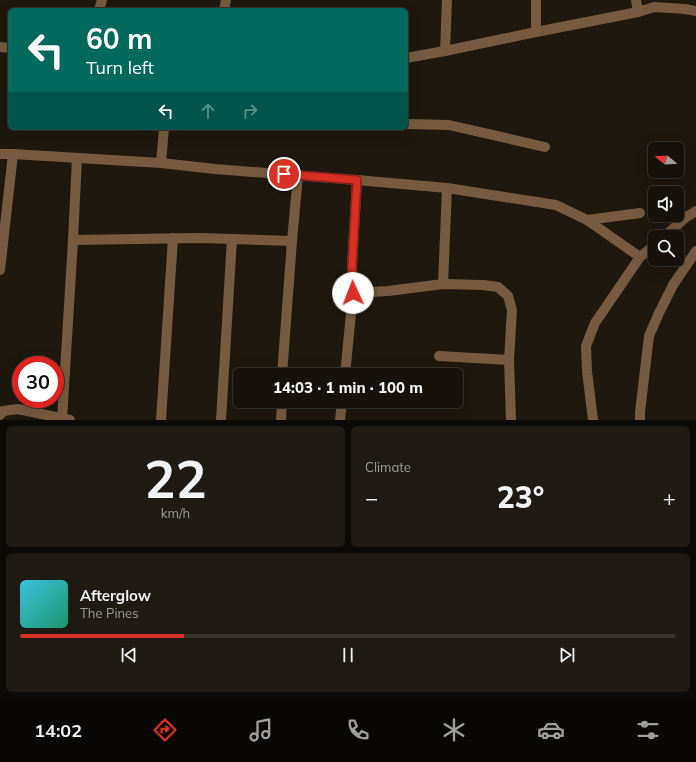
<!DOCTYPE html>
<meta charset="utf-8">
<style>
:root{--surface:#16120b;--page:#1f1b14;--text:#f1f3f6;--muted:#9e9e9d;--line:#35322c;--accent:#d93025}
body{margin:0;font-family:Mulish,sans-serif;background:var(--page);color:var(--text);height:100vh;display:flex;flex-direction:column;font-size:15px;white-space:nowrap}
*{box-sizing:border-box;margin:0}
p{font-size:13px;color:var(--muted)}
.icon{flex:none;width:22px;height:22px;fill:none;stroke:currentColor;stroke-width:2;stroke-linecap:round;stroke-linejoin:round}
.map{position:relative;height:420px;overflow:hidden}
.sheet{display:flex;flex-direction:column;gap:6px;padding:6px;background:#0c0a06;flex:1}
.sheet>*{flex:none}
.banner{position:absolute;left:8px;top:8px;width:400px;height:122px;border-radius:6px;box-shadow:0 4px 16px #0002,0 0 0 1px var(--line);background:#00695c;color:#fff;overflow:hidden}
.needle{width:26px;rotate:288deg}
.fabs{position:absolute;left:648px;top:142px;display:grid;gap:8px}
.fabs a{display:grid;place-items:center;width:36px;height:36px;border-radius:6px;background:var(--surface);box-shadow:0 4px 16px #0002,0 0 0 1px var(--line);font-size:20px}
.speed{position:absolute;left:12px;top:356px;display:flex;gap:8px;font-size:20px;font-weight:700;text-align:center}
.speed>*{display:grid;place-content:center;width:52px;height:52px;border-radius:50%;background:var(--surface);box-shadow:0 4px 16px #0002,0 0 0 1px var(--line);line-height:1}
.speed .limit{border:6px solid #d22;background:#fff;color:#111}
.pin{position:absolute;display:grid;place-items:center;width:34px;height:34px;color:#fff;margin:-17px;border:2px solid #fff;border-radius:50%;box-shadow:0 1px 4px #0007}
.me{position:absolute;width:44px;margin:-22px;rotate:358deg;stroke-linejoin:round;filter:drop-shadow(0 0 3px #0008)}
.turn{display:flex;align-items:center;gap:14px;height:84px;padding:0 12px;font-size:18px}
.turn .icon{width:52px;height:52px;stroke-width:2.5}
.turn b{display:block;font-size:28px;line-height:34px}
.lanes{display:flex;align-items:center;height:38px;padding:0 12px;background:#0003;justify-content:center;gap:20px;direction:ltr}
.lanes .off{opacity:.35}
.big{font-size:30px;font-weight:800;line-height:1.1}
.sheet .card{flex:1;display:flex;flex-direction:column;justify-content:center;gap:6px;min-width:0;padding:0 14px;border-radius:6px;background:var(--page)}
.sheet .dial{align-items:center;gap:0}
.dial b{font-size:52px;line-height:1}
.song{display:flex;align-items:center;gap:12px}
.cover{width:48px;height:48px;border-radius:6px;background:linear-gradient(135deg,hsl(190 70% 55%),hsl(160 70% 35%))}
.played{height:4px;border-radius:2px;background:linear-gradient(90deg,var(--accent) 25%,var(--line) 25%)}
.keys{display:flex;justify-content:space-around;direction:ltr}
.heat{display:flex;justify-content:space-between;align-items:center;font-size:22px;direction:ltr}
.sheet .tiles{flex:1;display:grid;gap:6px;grid-template-columns:1fr 1fr}
.card:last-child{grid-column:span 2}
.trip{position:absolute;left:233px;top:368px;width:230px;height:40px;border-radius:6px;background:var(--surface);box-shadow:0 4px 16px #0002,0 0 0 1px var(--line);font-weight:800;line-height:40px;text-align:center}
.tabs{display:flex;height:64px;justify-content:space-around;align-items:center;background:#090704;color:var(--muted)}
.tabs .icon{width:28px;height:28px}
.tabs .selected{color:var(--accent)}
.tabs b{font-size:18px;color:var(--text)}
.map>svg:first-child{display:block}
.lines{fill:none;stroke-linecap:round;stroke-linejoin:round}
.minor{stroke:#775b40;stroke-width:10}
.route-casing{stroke:#8d1f18;stroke-width:10}
.route{stroke:#d93025;stroke-width:7}
</style>
<div class="map">
<svg width="696" height="420" viewBox="0 0 696 420">
<rect width="100%" height="100%" fill="#1e180f"/>
<g class="lines">
<g class="minor">
<path d="M536 0V32"/>
<path d="M636 0 638 12"/>
<path d="M99 10 102 0"/>
<path d="M224 10 226 0"/>
<path d="M0 47 10 48"/>
<path d="M445 51 447 0"/>
<path d="M406 58 445 51 536 32 638 12 654 7 685 9 696 11"/>
<path d="M406 124 449 125 545 147"/>
<path d="M0 154H13"/>
<path d="M161 163 215 169 357 180"/>
<path d="M587 220 640 213"/>
<path d="M664 237 685 218 696 211"/>
<path d="M73 240 200 238 292 241 282 375"/>
<path d="M292 241 298 175"/>
<path d="M0 270 13 154 161 163 164 128"/>
<path d="M443 284 447 188"/>
<path d="M439 356 509 360"/>
<path d="M345 375 353 293"/>
<path d="M0 415 3 411 18 409 70 420"/>
<path d="M62 420 73 240 77 158"/>
<path d="M161 420 173 238"/>
<path d="M221 420 232 239"/>
<path d="M281 420 282 401"/>
<path d="M340 420 342 401"/>
<path d="M511 420 509 360 512 310 508 296 498 287 483 285 443 284 388 291 353 293 352 266 357 180 447 188 556 205 587 220 640 257"/>
<path d="M593 420 587 371 586 346 595 323 640 257 655 245"/>
<path d="M640 420V412L649 336 659 313 673 285 696 251"/>
</g>
</g>
<g class="lines">
<defs>
<path id="route" d="M284 174 357 180 352 266 353 293"/>
</defs>
<use href="#route" class="route-casing"/>
<use href="#route" class="route"/>
</g>
</svg>
<div class="fabs">
<a><svg class="needle" viewBox="-14 -14 28 28"><path d="M0-13l5 13h-10z" fill="#e53935"/><path d="M0 13l5-13h-10z" fill="#9e9e9d"/></svg></a>
<a><svg class="icon" aria-label="sound" viewBox="0 0 24 24"><path d="M4 9h4l5-4v14l-5-4H4zM17 9q2 3 0 6"/></svg></a>
<a><svg class="icon" aria-label="search" viewBox="0 0 24 24"><circle cx="10" cy="10" r="6"/><path d="M15 15l6 6"/></svg></a>
</div>
<div class="speed"><div class="limit">30</div></div>
<div class="pin" style="left:284px;top:174px;background:#d93025"><svg class="icon" aria-label="arrive" viewBox="0 0 24 24"><path d="M6 21V4h12l-3 4 3 4H6"/></svg></div>
<svg class="me" style="left:353px;top:293px" viewBox="-20 -20 40 40"><circle r="19" fill="#fff"/><path d="M0-13L10 11 0 6-10 11z" fill="#d93025"/></svg>
<div class="trip">14:03 · 1 min · 100 m</div>
<div class="banner">
<div class="turn"><svg class="icon" aria-label="left" viewBox="0 0 24 24"><path d="M17 20v-9H6M10 6l-5 5 5 5"/></svg><div><b>60 m</b>Turn left</div></div>
<div class="lanes"><svg class="icon" aria-label="left" viewBox="0 0 24 24"><path d="M17 20v-9H6M10 6l-5 5 5 5"/></svg><svg class="icon off" aria-label="ahead" viewBox="0 0 24 24"><path d="M12 20V5M6 11l6-6 6 6"/></svg><svg class="icon off" aria-label="right" viewBox="0 0 24 24"><path d="M7 20v-9h11M14 6l5 5-5 5"/></svg></div>
</div>
</div>
<section class="sheet">
<div class="tiles">
<div class="card dial"><b>22</b><p>km/h</p></div>
<div class="card"><p>Climate</p>
<div class="heat"><a>−</a><b class="big">23°</b><a>+</a></div>
</div>
<div class="card">
<div class="song"><i class="cover"></i><div><b>Afterglow</b><p>The Pines</p></div></div>
<div class="played"></div>
<div class="keys"><svg class="icon" aria-label="previous" viewBox="0 0 24 24"><path d="M18 5L8 12l10 7zM5 5v14"/></svg><svg class="icon" aria-label="pause" viewBox="0 0 24 24"><path d="M8 5v14M16 5v14"/></svg><svg class="icon" aria-label="next" viewBox="0 0 24 24"><path d="M6 5l10 7-10 7zM19 5v14"/></svg></div>
</div>
</div>
</section>
<nav class="tabs">
<b>14:02</b>
<svg class="icon selected" aria-label="directions" viewBox="0 0 24 24"><path d="M12 3l9 9-9 9-9-9zM9 14v-3h6M13 9l2 2-2 2"/></svg>
<svg class="icon" aria-label="music" viewBox="0 0 24 24"><path d="M9 18V5l10-2v13"/><circle cx="6" cy="18" r="3"/><circle cx="16" cy="16" r="3"/></svg>
<svg class="icon" aria-label="phone" viewBox="0 0 24 24"><path d="M5 4h4l2 5-3 2q2 4 5 5l2-3 5 2v4C11 20 4 13 5 4z"/></svg>
<svg class="icon" aria-label="climate" viewBox="0 0 24 24"><path d="M12 3v18M4 7l16 10M4 17L20 7"/></svg>
<svg class="icon" aria-label="car" viewBox="0 0 24 24"><path d="M5 17H2v-5l4-1 3-4h7l3 4 3 1v5h-3M9 17h6M6 11h13"/><circle cx="7" cy="17" r="2"/><circle cx="17" cy="17" r="2"/></svg>
<svg class="icon" aria-label="filters" viewBox="0 0 24 24"><path d="M4 7h16M4 17h16"/><circle cx="9" cy="7" r="2"/><circle cx="15" cy="17" r="2"/></svg>
</nav>
